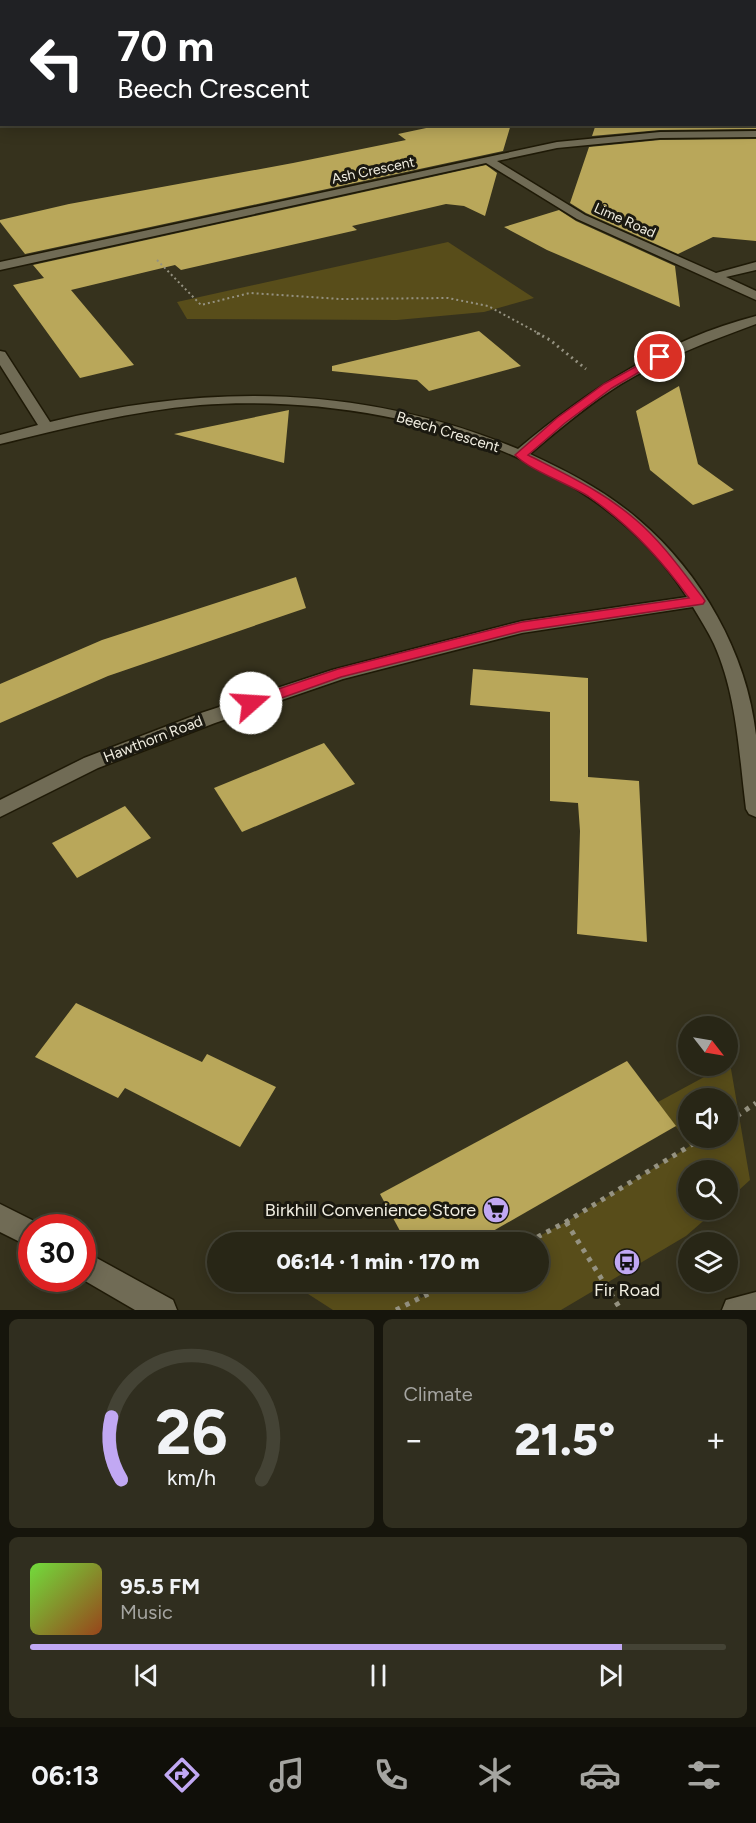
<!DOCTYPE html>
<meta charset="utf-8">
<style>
:root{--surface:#282616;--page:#302e1f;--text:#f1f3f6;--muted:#a5a5a1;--line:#444335;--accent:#c1a8f3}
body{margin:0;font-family:Figtree,sans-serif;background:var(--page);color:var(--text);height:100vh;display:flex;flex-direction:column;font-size:22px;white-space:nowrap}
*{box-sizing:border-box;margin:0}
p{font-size:20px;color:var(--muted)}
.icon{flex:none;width:33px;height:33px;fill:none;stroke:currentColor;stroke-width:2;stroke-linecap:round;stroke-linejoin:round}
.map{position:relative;height:1310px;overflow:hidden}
.sheet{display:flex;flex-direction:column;gap:9px;padding:9px;background:#16150c;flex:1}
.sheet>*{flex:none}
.guide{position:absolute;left:0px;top:0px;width:756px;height:126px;box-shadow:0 3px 15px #0003,0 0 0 2px var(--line);background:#202124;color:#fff;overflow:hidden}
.needle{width:39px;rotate:121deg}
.controls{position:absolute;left:678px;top:1016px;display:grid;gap:12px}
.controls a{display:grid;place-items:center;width:60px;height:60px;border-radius:50%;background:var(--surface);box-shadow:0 3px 15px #0003,0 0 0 2px var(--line);font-size:30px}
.speed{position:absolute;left:18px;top:1214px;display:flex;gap:12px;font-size:30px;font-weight:700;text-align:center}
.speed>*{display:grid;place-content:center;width:78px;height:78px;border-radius:50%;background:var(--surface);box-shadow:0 3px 15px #0003,0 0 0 2px var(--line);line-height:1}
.speed .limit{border:9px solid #d22;background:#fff;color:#111}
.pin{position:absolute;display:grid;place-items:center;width:51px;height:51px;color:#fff;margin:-26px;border:3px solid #fff;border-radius:50%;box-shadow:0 2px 6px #0007}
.me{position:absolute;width:66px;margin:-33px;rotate:71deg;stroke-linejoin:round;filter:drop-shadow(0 0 4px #0008)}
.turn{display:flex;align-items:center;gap:21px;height:126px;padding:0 18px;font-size:27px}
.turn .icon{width:78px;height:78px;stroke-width:2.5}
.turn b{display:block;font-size:42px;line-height:51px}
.big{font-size:45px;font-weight:800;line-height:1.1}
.sheet .widget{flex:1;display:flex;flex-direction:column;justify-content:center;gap:9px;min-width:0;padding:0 21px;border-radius:9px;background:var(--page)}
.sheet .dial{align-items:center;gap:0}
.dial svg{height:156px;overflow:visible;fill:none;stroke:var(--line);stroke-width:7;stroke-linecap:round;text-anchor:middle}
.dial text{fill:var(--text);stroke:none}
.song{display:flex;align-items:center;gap:18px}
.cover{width:72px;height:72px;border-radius:9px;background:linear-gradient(135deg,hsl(100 70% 55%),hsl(20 70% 35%))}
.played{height:6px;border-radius:3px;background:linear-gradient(90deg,var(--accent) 85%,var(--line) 85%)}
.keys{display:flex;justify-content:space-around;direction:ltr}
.heat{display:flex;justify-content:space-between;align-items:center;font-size:33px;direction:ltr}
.sheet .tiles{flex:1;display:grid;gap:9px;grid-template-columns:1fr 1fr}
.widget:last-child{grid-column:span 2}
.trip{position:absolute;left:207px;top:1232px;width:342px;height:60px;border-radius:30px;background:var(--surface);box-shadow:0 3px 15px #0003,0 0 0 2px var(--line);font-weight:800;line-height:60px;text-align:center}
.menu{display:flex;height:96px;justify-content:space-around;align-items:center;background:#100f09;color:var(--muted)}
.menu .icon{width:42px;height:42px}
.menu .selected{color:var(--accent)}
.menu b{font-size:27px;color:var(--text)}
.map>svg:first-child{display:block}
.green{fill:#584d1a;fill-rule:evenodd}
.building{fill:#b9a75a}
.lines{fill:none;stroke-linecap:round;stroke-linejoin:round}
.minor-casing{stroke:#1e1906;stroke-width:3}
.path-far2{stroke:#959281;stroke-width:2;stroke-dasharray:2 3;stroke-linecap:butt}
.path-far1{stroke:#959281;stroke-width:3;stroke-dasharray:2 4;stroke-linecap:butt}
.path{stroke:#959281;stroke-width:5;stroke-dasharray:4.5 6;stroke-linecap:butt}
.minor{fill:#706b55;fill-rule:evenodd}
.route{fill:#e11d48;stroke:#92132f;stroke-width:1.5}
.labels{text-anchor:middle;stroke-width:6;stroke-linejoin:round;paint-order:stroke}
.far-street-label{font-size:14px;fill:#f1eee1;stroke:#1b1910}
.street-label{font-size:15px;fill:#f1eee1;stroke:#1b1910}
.near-poi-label{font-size:18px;fill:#f1eee1;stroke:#1b1910;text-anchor:end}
</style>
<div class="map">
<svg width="756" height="1310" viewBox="0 0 756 1310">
<rect width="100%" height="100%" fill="#36321d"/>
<g class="green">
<path d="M448 242 534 298 484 312 397 320 187 319 177 302Z"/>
<path d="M730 1063 750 1180 728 1200V1170H688V1209H717L686 1236 561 1310H333L305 1292 321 1281H411L421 1298 454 1281H538V1242H528L566 1222 690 1146 658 1102ZM688 1098H728V1137H688Z"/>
</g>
<g class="building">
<path d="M445 124H511L503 151 25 254 0 222V220L69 204 293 163 406 140 398 134Z"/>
<path d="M596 124H756V129L660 130 592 136Z"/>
<path d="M756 139V241L713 237 678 254 586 213 570 203 589 147 660 140Z"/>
<path d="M486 165 497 173 485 216 464 206 446 204 352 226 357 230 181 270 175 265 71 290 134 365 80 378 13 285 44 278 33 265Z"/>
<path d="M559 210 576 221 675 266 680 307 547 250 504 227Z"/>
<path d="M479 331 521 366 429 391 417 380 332 371V366Z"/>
<path d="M679 386 698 464 734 490 693 505 650 470 636 411Z"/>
<path d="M289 410 284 463 174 434Z"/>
<path d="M296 577 306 608 108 676 0 723V684L102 640Z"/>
<path d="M473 669 588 678V777L639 781 647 942 577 934 580 831 578 803 550 801V712L470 705Z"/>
<path d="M324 743 355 784 242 832 214 788Z"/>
<path d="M125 806 151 838 77 878 52 843Z"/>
<path d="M76 1003 202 1062 207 1054 276 1087 240 1147 125 1088 118 1098 35 1057Z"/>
<path d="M627 1061 676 1126 474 1242H406L380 1194Z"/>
</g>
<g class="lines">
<defs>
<g id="minor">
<path d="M756 131V137L660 138 557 148 497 161 585 215 716 273 756 262V270L726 277 756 291V300L577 219 486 163 0 270V262L557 142 660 132Z"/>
<path d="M756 316V324C710 341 664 358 621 384 589 404 559 429 530 454 569 472 607 492 639 520 701 573 747 653 756 735 756 761 756 790 756 817L749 814 746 809C739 754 737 695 714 644 708 631 700 619 693 607L522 633 343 679 215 723 98 768 0 817V800L84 758 201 713 332 670 522 621 687 597C591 444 369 393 200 405 131 411 66 428 0 444V435L38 425 0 365V351L5 352 50 422C211 383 364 385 518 449 588 390 666 339 756 316Z"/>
<path d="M0 1204 42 1225 32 1227V1248L0 1232Z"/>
<path d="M82 1250 173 1300 177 1310H135L80 1278H82Z"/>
<path d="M756 1292V1310H722L726 1300Z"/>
</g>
</defs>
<use href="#minor" class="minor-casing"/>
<path class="path-far2" d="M157 260 201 305 250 293 340 299 448 298 488 306 540 334"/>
<path class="path-far1" d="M537 333 550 340 586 369"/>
<g class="path">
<path d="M728 1122 756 1103"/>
<path d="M566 1222 621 1310"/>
<path d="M528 1242 566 1222 704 1137"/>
<path d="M396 1310 454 1281"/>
</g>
<use href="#minor" class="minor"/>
</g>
<path class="route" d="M657 355 665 357 612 388 565 423 528 455C565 474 604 492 636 520 662 542 682 571 703 598L705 601 703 604 522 631 341 677 256 707H246L244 703 246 700 338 669 522 622 689 598C660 558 629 524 588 496 567 483 531 471 515 455L557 418 604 384Z"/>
<defs>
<symbol id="supermarket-disc" viewBox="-11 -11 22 22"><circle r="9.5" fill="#c1a8f3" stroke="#1b1910"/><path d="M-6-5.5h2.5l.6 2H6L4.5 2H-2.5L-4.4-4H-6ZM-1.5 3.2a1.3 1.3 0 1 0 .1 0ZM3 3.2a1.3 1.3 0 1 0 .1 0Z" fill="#111"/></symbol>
<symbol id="bus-disc" viewBox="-11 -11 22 22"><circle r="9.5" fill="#c1a8f3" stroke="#1b1910"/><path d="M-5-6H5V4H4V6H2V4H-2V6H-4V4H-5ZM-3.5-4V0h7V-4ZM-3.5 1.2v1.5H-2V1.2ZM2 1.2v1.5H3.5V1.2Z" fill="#111"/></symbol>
</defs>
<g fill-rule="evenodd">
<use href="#supermarket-disc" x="481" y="1195" width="30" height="30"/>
<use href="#bus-disc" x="612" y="1247" width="30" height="30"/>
</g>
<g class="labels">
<g class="far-street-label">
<text transform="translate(373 170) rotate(-12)" y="5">Ash Crescent</text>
<text transform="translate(625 220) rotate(24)" y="5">Lime Road</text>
</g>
<g class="street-label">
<text transform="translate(448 432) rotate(17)" y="5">Beech Crescent</text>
<text transform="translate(153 739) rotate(-21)" y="5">Hawthorn Road</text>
</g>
<g class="near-poi-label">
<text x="476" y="1216">Birkhill Convenience Store</text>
<text x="627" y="1296" text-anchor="middle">Fir Road</text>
</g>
</g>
</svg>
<div class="controls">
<a><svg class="needle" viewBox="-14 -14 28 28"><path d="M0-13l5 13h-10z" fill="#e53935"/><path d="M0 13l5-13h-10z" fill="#a5a5a1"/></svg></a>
<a><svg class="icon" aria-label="sound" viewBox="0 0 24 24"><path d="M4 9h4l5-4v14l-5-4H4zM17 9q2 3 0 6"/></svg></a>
<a><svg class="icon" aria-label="search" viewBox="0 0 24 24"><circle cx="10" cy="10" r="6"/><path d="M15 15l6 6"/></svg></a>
<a><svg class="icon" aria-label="layers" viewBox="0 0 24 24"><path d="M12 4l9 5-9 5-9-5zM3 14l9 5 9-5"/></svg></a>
</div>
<div class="speed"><div class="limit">30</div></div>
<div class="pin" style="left:660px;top:357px;background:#d93025"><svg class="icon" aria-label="arrive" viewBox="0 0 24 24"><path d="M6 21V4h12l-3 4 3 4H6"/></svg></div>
<svg class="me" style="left:251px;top:703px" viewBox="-20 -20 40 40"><circle r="19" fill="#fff"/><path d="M0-13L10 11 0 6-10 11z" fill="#e11d48"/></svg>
<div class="trip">06:14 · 1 min · 170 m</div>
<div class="guide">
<div class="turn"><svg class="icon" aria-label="left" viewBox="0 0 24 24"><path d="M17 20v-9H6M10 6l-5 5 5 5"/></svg><div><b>70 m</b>Beech Crescent</div></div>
</div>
</div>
<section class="sheet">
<div class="tiles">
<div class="widget dial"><svg viewBox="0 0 100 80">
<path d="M14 69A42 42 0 1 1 86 69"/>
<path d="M14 69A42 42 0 0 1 9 37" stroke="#c1a8f3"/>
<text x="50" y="56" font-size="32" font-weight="700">26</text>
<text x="50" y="72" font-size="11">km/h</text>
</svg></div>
<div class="widget"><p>Climate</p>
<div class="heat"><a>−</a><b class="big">21.5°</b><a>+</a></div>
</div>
<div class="widget">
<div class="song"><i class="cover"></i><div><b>95.5 FM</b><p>Music</p></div></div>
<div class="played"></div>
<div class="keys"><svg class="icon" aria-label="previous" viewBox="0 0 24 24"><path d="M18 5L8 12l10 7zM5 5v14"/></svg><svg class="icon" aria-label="pause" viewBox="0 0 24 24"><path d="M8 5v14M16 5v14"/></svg><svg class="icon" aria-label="next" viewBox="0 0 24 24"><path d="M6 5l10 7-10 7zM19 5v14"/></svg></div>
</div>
</div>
</section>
<nav class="menu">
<b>06:13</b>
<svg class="icon selected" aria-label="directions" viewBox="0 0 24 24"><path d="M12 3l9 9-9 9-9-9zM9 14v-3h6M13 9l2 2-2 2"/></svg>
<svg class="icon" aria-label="music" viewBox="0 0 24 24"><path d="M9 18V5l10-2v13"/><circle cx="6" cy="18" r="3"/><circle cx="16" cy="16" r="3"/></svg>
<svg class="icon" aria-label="phone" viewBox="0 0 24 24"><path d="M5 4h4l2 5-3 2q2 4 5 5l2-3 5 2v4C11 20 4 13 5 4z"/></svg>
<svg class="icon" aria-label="climate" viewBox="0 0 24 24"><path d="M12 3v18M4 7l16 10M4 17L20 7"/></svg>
<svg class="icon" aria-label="car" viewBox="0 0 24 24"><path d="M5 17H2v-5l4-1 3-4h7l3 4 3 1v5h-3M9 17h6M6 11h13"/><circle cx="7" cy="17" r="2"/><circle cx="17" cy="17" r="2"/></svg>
<svg class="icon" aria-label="filters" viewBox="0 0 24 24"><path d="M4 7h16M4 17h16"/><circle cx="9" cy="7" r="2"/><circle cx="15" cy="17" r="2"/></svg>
</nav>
